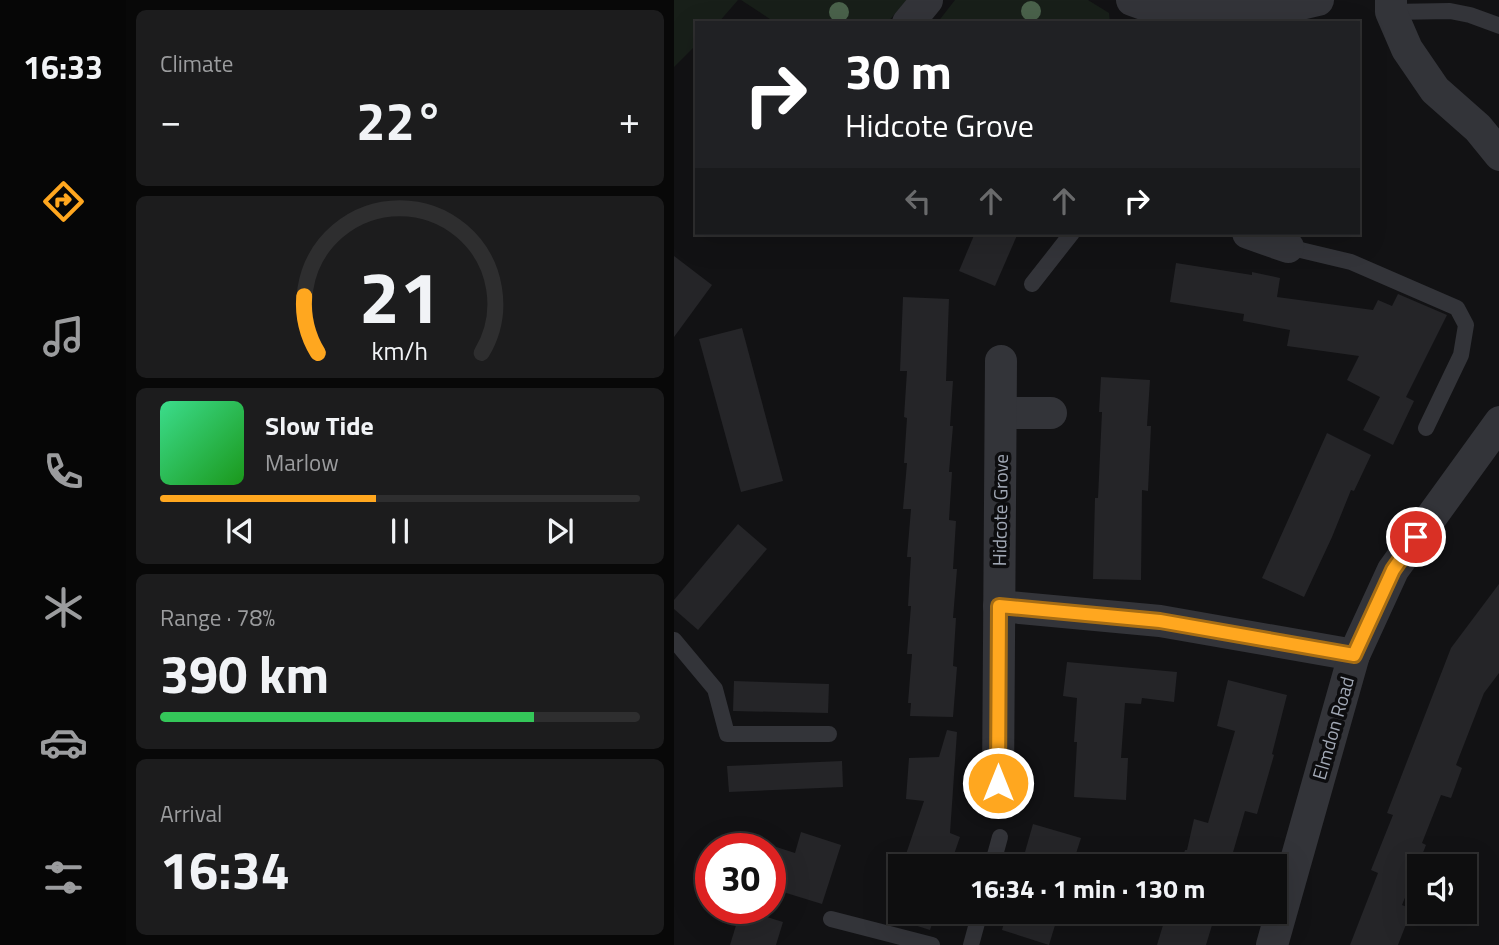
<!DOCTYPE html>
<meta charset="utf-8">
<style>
:root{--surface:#0e0e0f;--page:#1c1c1d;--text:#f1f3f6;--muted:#9b9c9e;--line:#2e2e2f;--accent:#ffa71f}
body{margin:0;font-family:"Titillium Web",sans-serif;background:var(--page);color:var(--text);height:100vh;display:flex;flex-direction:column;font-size:26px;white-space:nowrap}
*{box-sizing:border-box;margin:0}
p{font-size:23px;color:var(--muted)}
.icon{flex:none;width:38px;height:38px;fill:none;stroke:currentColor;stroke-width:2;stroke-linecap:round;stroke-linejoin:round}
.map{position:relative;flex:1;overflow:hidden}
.panel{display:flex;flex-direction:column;gap:10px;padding:10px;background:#080808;width:548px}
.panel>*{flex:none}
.top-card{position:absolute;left:21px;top:21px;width:665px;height:214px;border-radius:0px;box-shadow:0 7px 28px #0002,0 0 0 2px var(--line);background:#202124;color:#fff;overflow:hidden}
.controls{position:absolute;left:733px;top:854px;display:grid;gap:14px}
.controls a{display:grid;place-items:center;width:70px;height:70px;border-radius:0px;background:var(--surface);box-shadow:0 7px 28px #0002,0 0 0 2px var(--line);font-size:35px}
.speed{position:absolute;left:21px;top:833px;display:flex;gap:14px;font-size:35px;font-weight:700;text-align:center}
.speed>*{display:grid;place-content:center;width:91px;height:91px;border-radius:50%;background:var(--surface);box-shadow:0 7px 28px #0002,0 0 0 2px var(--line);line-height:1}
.speed .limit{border:10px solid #d22;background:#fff;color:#111}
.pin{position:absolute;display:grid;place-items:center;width:60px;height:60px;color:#fff;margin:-30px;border:4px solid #fff;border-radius:50%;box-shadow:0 2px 7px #0007}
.me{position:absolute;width:77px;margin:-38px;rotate:0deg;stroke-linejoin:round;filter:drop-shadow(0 0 5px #0008)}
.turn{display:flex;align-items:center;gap:24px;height:147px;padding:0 35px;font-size:32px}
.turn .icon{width:91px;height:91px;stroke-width:2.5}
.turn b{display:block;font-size:49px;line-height:60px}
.lanes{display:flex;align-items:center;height:66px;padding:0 35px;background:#0003;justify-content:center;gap:35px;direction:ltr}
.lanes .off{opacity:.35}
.big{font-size:52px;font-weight:700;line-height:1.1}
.panel .card{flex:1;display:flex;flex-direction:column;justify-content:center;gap:10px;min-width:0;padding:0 24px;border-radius:10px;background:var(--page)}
.panel .dial{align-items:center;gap:0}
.dial svg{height:182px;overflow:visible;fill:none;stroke:var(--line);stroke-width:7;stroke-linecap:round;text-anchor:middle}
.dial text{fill:var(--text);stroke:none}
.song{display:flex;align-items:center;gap:21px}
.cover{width:84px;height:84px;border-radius:10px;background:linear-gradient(135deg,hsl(150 70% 55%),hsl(120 70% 35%))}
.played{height:7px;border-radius:4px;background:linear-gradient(90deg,var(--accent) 45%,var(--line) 45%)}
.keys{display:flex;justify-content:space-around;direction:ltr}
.heat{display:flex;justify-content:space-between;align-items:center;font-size:38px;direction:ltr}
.charge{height:10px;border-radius:5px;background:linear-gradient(90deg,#34c759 78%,var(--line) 0)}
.trip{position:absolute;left:214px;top:854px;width:399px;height:70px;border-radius:0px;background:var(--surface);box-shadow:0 7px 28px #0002,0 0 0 2px var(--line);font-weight:700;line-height:70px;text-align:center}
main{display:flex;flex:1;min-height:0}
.menu{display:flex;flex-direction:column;width:126px;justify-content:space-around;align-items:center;background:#060606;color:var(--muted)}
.menu .icon{width:49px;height:49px}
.menu .current{color:var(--accent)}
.menu b{font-size:32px;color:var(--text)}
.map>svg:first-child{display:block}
.green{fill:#181f19}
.building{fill:#252528}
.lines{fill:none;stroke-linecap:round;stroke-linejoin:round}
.service{stroke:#333439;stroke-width:16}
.minor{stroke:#333439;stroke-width:32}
.tree{fill:#4a624b}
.route-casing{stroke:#a66d14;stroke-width:18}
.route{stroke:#ffa71f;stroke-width:12}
.labels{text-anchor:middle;stroke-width:7;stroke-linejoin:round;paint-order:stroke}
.street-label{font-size:19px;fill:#a2a9b6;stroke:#0d0d0f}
</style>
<main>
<nav class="menu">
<b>16:33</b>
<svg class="icon current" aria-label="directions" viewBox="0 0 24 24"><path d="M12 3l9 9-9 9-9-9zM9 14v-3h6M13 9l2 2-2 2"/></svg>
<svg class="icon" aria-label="music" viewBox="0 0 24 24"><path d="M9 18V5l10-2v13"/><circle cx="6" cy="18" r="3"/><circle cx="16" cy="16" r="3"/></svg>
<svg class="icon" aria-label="phone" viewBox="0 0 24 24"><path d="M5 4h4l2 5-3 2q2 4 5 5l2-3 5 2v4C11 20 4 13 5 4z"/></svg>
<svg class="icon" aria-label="climate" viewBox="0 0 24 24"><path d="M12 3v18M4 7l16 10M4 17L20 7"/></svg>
<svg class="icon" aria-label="car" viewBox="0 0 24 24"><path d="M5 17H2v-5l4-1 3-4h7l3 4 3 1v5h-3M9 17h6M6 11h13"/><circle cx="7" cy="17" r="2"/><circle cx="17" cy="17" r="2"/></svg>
<svg class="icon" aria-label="filters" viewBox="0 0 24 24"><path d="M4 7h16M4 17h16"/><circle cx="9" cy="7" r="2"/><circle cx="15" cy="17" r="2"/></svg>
</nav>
<section class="panel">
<div class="card"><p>Climate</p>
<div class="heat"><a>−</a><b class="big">22°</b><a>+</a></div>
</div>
<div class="card dial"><svg viewBox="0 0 100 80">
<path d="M14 69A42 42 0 1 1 86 69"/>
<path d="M14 69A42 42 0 0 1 8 44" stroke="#ffa71f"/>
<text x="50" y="56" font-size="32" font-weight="700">21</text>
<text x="50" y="72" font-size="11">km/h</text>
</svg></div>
<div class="card">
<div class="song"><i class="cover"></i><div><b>Slow Tide</b><p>Marlow</p></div></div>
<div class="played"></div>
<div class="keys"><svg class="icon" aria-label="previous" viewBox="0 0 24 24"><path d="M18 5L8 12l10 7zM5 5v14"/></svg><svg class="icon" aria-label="pause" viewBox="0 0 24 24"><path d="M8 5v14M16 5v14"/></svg><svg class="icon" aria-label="next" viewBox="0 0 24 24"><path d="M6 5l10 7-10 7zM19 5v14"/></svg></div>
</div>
<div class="card"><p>Range · 78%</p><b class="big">390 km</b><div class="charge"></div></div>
<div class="card"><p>Arrival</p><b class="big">16:34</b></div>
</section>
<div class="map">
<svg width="826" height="945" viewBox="0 0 826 945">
<rect width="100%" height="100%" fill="#121214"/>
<g class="green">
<path d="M0 0H64L44 23H23V44L0 67Z"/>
<path d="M67 0H233L213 23H102Z"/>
<path d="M281 0H414L435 13 436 23H263Z"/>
</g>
<g class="building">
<path d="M301 233H344L321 286 285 271Z"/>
<path d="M0 256 38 285 0 337Z"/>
<path d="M502 263 578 275V272L606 278 603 297 699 310 704 300 718 306 724 294 773 315 732 397 740 401 719 445 689 430 706 397 673 380 685 356 613 346 616 330 569 321 570 314 496 302Z"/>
<path d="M229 297 275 299 272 381H279L276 426H279L275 472H278L275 520 282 521 279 569H283L279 618H282L279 666 283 667 279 717 236 716 237 703H234L238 654H233L237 606H234L237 557H233L237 509H229L233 463H230L233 418 230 417 233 371H226Z"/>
<path d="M68 328 109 481 67 492 25 339Z"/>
<path d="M427 377 476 380 473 426H477L474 491 468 490 467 580 419 579 421 498H424L428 412H425Z"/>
<path d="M653 433 697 455 680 491 677 490 658 537 630 597 588 578Z"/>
<path d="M64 524 93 549 24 630 0 609V600Z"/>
<path d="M825 584V673L810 693 782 765 788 768 777 798 767 795 748 843 752 845 728 905 738 909 724 945H676L704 873 697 870 719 815 713 813 777 648Z"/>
<path d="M393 662 503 672 500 702 468 698 467 704 451 703 447 758H454L452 800 400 797 403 742H400L403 698 389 696Z"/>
<path d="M554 680 613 695 598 754 600 755 583 814 571 811 555 866H506L511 850H513L520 819 534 823 561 731 543 726Z"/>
<path d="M60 681 155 684 154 713 59 711Z"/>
<path d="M273 730 283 732 276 833 286 837 276 866H228L250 801 232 799 235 758 265 757Z"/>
<path d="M168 761 169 787 55 792 53 766Z"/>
<path d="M359 824 407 838 398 866H347Z"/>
<path d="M127 832 167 845 148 904 96 888V845L121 853Z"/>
<path d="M226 874V912H262L256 930 212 916Z"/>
<path d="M67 909 109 922 102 945H56Z"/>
<path d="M333 912H385L375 945 328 930Z"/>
<path d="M493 912H542L532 945H483Z"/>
</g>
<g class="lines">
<g class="service">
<path d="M717 12 776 11 796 15 826 26"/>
<path d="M614 247 677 262 783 308 792 325 787 355 752 428"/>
<path d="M358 284 398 233"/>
<path d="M0 640 41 689 53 734H155"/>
<path d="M318 866 326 837"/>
<path d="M157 919 258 945"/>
<path d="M297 945 306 912"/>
</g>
<g class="minor">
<path d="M458 0 469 4 553 16 593 12 644 0"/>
<path d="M717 0V12L733 49 761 90 804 128 826 155"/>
<path d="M234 23 253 0"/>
<path d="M574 233 614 247"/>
<path d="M328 413H377"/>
<path d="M325 606 486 621 680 655"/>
<path d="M324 783 327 361"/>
<path d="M598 945 680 655 719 570 826 422"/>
</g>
</g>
<g class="tree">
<circle cx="357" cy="11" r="10"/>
<circle cx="165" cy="12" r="10"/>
</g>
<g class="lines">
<defs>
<path id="route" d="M324 783 325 606 486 621 680 655 719 570 742 537"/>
</defs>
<use href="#route" class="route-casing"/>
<use href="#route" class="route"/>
</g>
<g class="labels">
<g class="street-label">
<text transform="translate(326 510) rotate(-89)" y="7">Hidcote Grove</text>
<text transform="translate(659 728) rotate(-74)" y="7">Elmdon Road</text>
</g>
</g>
</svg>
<div class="controls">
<a><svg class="icon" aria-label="sound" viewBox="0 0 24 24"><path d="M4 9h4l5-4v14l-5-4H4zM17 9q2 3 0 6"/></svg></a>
</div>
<div class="speed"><div class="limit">30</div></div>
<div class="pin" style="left:742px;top:537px;background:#d93025"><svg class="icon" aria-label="arrive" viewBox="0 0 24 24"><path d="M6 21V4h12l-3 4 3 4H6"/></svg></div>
<svg class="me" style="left:324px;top:783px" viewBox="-20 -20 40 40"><circle r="17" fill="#ffa71f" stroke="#fff" stroke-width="3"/><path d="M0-11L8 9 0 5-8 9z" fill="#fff"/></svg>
<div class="trip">16:34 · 1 min · 130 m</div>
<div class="top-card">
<div class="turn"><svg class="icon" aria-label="right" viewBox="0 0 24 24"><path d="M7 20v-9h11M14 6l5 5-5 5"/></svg><div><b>30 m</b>Hidcote Grove</div></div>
<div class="lanes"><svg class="icon off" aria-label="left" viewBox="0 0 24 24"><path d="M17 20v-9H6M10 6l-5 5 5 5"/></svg><svg class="icon off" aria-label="ahead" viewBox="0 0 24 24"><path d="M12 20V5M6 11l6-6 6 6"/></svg><svg class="icon off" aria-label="ahead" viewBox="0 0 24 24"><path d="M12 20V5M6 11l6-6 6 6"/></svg><svg class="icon" aria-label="right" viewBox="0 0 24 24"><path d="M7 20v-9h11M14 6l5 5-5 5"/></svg></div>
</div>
</div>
</main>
